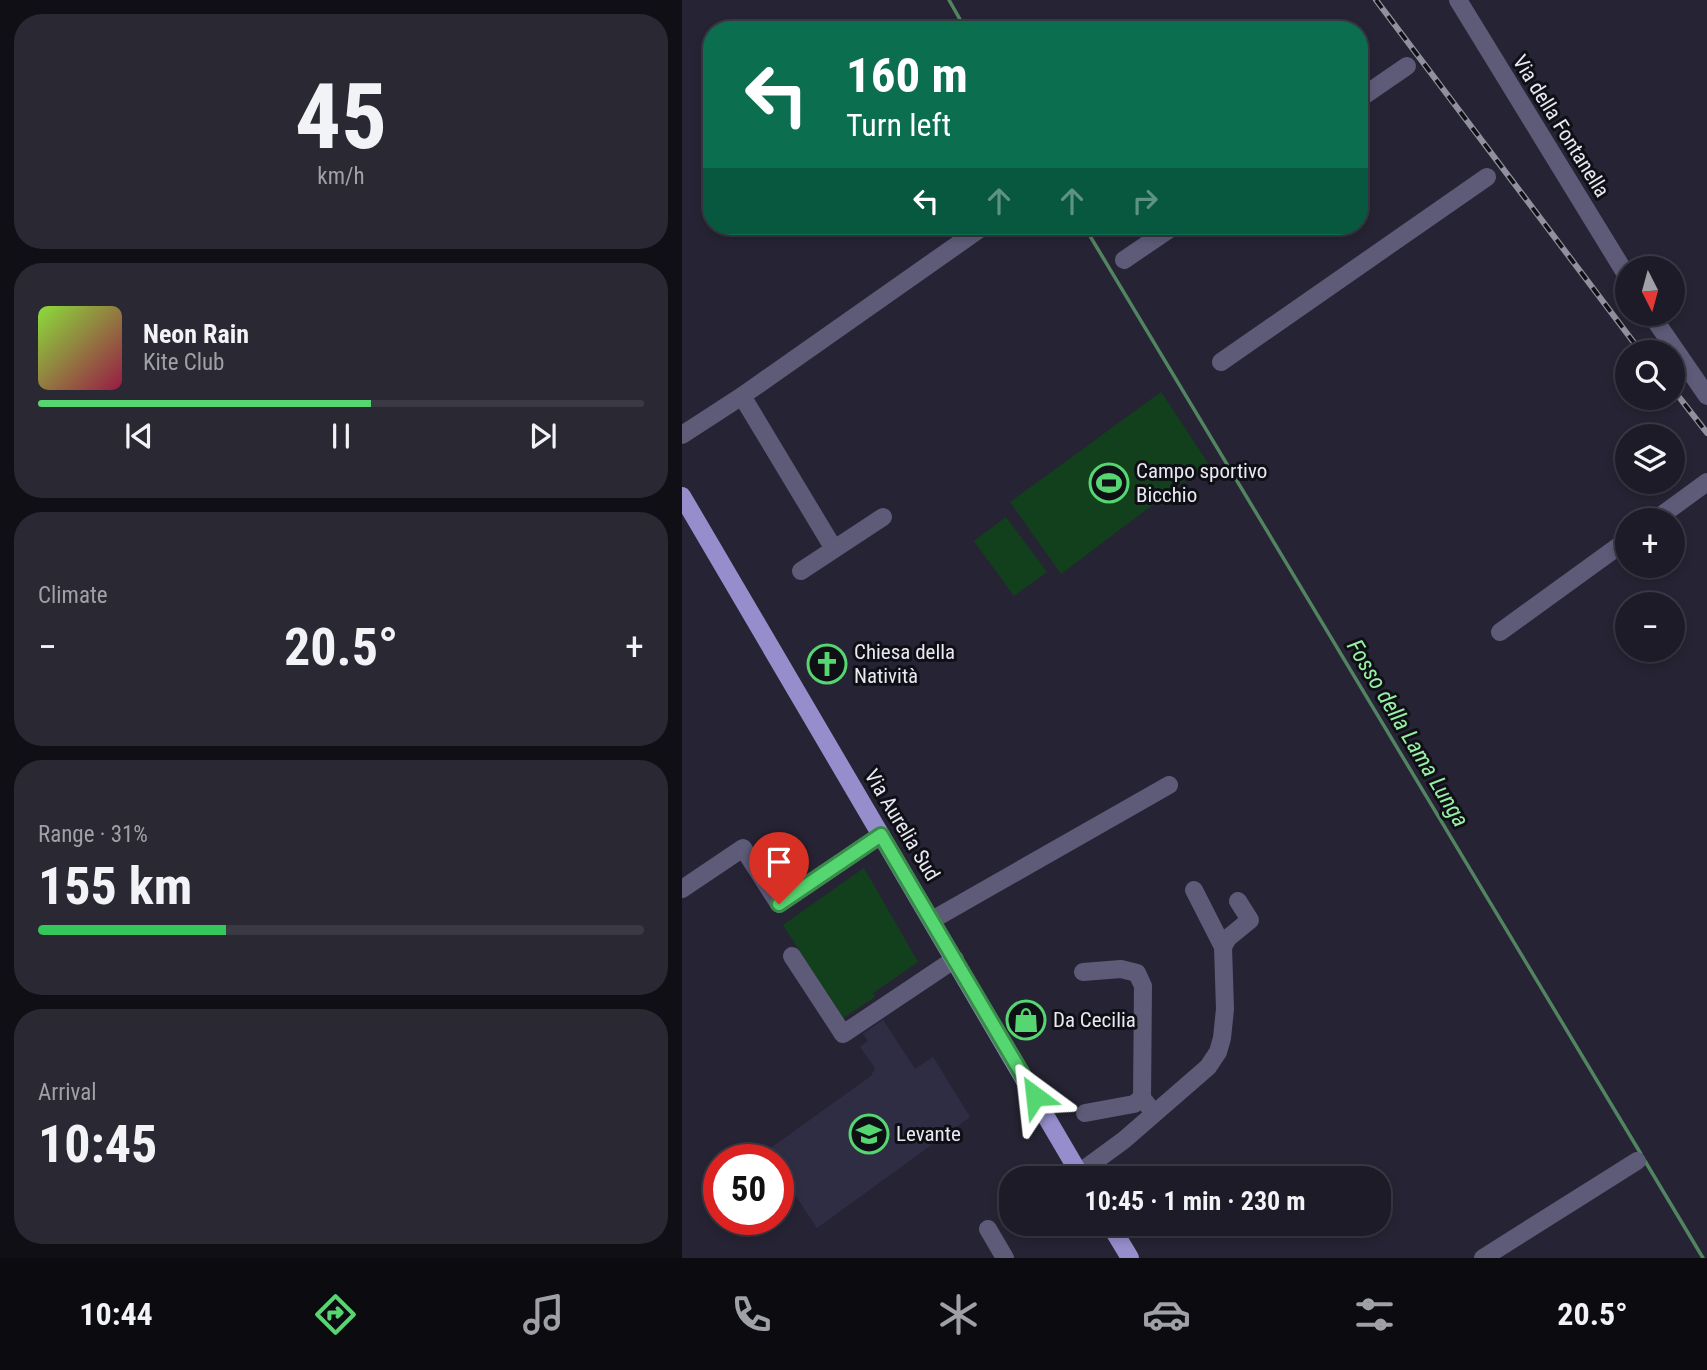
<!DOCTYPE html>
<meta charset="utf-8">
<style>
:root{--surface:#1c1b27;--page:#292833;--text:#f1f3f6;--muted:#a0a1a7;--line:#3a3944;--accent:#56d671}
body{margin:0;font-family:"Roboto Condensed",sans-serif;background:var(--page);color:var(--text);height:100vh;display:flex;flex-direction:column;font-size:26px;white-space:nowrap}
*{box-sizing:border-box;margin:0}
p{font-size:23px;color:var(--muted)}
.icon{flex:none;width:38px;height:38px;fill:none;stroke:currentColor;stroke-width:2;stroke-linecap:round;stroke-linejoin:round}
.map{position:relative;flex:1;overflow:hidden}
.side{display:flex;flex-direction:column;gap:14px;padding:14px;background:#0f0f15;width:682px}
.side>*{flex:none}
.hud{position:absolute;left:21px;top:21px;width:665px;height:214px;border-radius:28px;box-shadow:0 4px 10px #0003,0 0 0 2px var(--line);background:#0b6e4f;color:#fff;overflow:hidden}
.needle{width:46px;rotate:174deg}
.buttons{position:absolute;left:933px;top:256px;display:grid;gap:14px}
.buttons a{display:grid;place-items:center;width:70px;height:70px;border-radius:50%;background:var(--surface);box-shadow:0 4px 10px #0003,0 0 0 2px var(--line);font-size:35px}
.speed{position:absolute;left:21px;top:1144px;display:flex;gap:14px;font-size:35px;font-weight:700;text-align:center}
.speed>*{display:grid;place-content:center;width:91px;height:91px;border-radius:50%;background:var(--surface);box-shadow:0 4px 10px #0003,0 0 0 2px var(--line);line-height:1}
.speed .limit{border:10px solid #d22;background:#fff;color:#111}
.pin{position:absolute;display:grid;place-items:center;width:60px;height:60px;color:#fff;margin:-72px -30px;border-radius:50% 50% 50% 0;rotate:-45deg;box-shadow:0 0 7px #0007}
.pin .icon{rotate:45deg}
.me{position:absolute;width:77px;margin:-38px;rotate:330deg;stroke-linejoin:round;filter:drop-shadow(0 0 5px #0008)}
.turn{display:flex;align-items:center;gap:24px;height:147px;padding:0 28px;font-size:32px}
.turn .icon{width:91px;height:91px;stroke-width:2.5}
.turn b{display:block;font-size:49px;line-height:60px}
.lanes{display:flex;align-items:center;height:66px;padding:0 28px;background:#0003;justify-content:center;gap:35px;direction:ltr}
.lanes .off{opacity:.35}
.big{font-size:52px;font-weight:700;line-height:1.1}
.side .card{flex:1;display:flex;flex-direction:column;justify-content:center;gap:10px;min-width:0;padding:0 24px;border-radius:28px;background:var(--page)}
.side .dial{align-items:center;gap:0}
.dial b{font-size:91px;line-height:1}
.song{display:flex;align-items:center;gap:21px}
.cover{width:84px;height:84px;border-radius:10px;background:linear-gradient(135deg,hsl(90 70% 55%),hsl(340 70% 35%))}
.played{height:7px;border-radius:4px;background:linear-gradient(90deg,var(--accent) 55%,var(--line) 55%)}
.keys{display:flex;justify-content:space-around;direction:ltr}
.heat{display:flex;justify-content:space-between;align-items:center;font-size:38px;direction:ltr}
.charge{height:10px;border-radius:5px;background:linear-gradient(90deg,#34c759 31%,var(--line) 0)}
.trip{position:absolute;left:317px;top:1166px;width:392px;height:70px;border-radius:28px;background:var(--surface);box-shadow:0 4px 10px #0003,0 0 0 2px var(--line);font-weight:700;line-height:70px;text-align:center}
.tabs{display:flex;height:112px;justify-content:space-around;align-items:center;background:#0b0b10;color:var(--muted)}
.tabs .icon{width:49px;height:49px}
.tabs .active{color:var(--accent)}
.tabs b{font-size:32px;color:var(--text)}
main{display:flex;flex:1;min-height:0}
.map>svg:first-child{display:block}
.built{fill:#2f2d43}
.green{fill:#12401c}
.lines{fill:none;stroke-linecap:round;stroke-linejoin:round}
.stream{stroke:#528462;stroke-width:3.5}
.minor{stroke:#5e5b79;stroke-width:18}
.major{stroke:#968ecc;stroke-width:18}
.rail-casing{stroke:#91909d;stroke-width:6}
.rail{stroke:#0f0f16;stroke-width:3.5;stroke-dasharray:10;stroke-linecap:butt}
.route-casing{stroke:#388b49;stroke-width:18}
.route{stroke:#56d671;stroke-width:12}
.labels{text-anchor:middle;stroke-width:6;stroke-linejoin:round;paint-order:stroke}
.street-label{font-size:21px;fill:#e9e8f3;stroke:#0f0f16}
.poi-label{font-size:21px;fill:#e9e8f3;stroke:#0f0f16;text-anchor:start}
.water-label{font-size:23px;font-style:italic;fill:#97f1a4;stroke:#0f0f16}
</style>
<main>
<section class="side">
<div class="card dial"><b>45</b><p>km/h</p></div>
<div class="card">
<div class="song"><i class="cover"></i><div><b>Neon Rain</b><p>Kite Club</p></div></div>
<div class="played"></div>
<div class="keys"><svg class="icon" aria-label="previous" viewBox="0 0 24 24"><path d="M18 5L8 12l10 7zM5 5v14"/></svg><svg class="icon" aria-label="pause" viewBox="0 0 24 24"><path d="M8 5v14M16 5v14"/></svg><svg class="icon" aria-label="next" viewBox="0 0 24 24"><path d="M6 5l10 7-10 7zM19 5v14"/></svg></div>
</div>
<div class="card"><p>Climate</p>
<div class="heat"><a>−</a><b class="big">20.5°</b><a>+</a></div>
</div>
<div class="card"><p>Range · 31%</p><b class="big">155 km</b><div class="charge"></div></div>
<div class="card"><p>Arrival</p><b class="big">10:45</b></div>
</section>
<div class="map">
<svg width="1025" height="1258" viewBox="0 0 1025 1258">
<rect width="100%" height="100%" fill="#262434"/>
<path class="built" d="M201 1020 233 1069 251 1057 288 1117 135 1228 96 1169V1160H90L86 1150 189 1076 193 1068 178 1047 186 1041 181 1034Z"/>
<g class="green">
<path d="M479 392 526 463 379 574 328 502Z"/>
<path d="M324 517 365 572 332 596 292 541Z"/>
<path d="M182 868 236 962 191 993 193 997 161 1018 101 925Z"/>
</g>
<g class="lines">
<g class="stream">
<path d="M267 0 284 30"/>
<path d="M402 226 959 1154"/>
<path d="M963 1161 1021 1258"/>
</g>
<g class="minor">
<path d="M776 0 945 276"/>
<path d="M677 99 725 66"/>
<path d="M442 260 492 226"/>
<path d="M968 313 1025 396"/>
<path d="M539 362 805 177"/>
<path d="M60 396 302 226"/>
<path d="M0 435 60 396 152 549"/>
<path d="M973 520 1025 482"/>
<path d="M119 571 201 517"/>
<path d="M818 632 945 540"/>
<path d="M0 889 61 848 97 904 199 835"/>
<path d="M250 920 487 785"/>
<path d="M541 947 546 938 568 920 556 901"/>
<path d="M110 956 161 1034 273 959"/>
<path d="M401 972 439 969 455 973 461 986 460 1098 472 1113"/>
<path d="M403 1113 452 1104 460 1098"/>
<path d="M397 1173 442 1140 526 1067 536 1052 540 1038 543 1009 541 947 512 890"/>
<path d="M306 1229 323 1258"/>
<path d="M801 1258 955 1161"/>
</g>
<g class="major">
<path d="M0 496 400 1178"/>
<path d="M427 1223 448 1258"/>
</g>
<defs>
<g id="rail">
<path d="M694 0 959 352"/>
<path d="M990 388 1025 433"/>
</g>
</defs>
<use href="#rail" class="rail-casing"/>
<use href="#rail" class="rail"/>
</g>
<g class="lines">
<defs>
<path id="route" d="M97 904 199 835 353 1096"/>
</defs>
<use href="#route" class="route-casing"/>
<use href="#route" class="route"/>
</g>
<defs>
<symbol id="stadium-ring" viewBox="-11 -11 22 22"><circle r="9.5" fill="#0f0f16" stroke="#56d671" stroke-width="1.5"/><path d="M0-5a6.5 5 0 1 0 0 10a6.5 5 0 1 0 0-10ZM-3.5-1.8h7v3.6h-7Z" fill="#56d671"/></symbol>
<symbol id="church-ring" viewBox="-11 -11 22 22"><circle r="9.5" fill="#0f0f16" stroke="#56d671" stroke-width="1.5"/><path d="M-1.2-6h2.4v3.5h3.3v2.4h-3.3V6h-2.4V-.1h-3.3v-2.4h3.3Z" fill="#56d671"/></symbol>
<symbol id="shop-ring" viewBox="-11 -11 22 22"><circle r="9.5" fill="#0f0f16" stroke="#56d671" stroke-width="1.5"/><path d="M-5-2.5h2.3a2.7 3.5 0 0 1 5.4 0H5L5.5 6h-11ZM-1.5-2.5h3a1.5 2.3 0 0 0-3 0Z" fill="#56d671"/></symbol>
<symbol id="school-ring" viewBox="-11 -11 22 22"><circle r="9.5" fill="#0f0f16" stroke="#56d671" stroke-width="1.5"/><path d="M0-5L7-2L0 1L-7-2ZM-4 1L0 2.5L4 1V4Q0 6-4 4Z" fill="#56d671"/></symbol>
</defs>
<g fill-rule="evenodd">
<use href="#stadium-ring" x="405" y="461" width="44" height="44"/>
<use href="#church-ring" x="123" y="642" width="44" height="44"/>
<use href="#shop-ring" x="322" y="998" width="44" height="44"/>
<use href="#school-ring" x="165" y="1112" width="44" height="44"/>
</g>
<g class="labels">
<g class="street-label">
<text transform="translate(879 126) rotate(58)" y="7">Via della Fontanella</text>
<text transform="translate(220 825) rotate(59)" y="7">Via Aurelia Sud</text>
</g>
<g class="poi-label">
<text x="454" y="478">Campo sportivo<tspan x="454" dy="24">Bicchio</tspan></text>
<text x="172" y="659">Chiesa della<tspan x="172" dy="24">Natività</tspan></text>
<text x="371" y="1027">Da Cecilia</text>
<text x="214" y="1141">Levante</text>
</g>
<g class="water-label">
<text transform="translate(726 733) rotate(59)" y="8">Fosso della Lama Lunga</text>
</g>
</g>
</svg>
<div class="buttons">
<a><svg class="needle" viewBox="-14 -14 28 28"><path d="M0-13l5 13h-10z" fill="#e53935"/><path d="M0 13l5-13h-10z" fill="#a0a1a7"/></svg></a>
<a><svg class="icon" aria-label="search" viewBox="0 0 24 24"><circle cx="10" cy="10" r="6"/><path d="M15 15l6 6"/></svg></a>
<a><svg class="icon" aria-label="layers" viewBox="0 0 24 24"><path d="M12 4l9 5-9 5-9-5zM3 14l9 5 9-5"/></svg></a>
<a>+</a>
<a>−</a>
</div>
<div class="speed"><div class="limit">50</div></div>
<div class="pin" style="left:97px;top:904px;background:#d93025"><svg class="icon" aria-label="arrive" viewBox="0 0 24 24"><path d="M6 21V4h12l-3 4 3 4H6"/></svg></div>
<svg class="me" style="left:353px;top:1096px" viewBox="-20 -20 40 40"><path d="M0-17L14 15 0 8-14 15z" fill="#56d671" stroke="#fff" stroke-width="4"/></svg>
<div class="trip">10:45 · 1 min · 230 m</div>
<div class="hud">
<div class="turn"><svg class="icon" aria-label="left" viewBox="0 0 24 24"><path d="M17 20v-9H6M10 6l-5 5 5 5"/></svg><div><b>160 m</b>Turn left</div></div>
<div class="lanes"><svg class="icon" aria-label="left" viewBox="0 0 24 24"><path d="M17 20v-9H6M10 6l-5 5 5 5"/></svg><svg class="icon off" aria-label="ahead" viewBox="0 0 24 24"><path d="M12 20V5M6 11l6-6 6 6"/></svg><svg class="icon off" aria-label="ahead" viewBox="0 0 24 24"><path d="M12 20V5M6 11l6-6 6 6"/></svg><svg class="icon off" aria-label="right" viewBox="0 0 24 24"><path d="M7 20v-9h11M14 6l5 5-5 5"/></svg></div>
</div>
</div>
</main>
<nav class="tabs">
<b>10:44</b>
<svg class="icon active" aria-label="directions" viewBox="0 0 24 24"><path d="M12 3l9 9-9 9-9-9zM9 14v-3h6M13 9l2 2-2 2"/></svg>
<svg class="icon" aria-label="music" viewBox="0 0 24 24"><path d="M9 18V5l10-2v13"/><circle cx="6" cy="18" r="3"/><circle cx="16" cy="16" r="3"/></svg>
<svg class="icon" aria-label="phone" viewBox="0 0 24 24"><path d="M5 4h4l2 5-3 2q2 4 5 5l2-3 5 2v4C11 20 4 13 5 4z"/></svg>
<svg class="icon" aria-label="climate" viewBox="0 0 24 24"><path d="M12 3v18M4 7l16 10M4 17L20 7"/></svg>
<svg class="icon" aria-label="car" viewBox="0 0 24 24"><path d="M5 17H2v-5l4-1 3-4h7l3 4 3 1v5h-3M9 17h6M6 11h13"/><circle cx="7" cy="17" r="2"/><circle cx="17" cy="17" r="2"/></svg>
<svg class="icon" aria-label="filters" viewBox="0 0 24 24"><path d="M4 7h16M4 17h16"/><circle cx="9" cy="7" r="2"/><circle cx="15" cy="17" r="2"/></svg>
<b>20.5°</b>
</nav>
